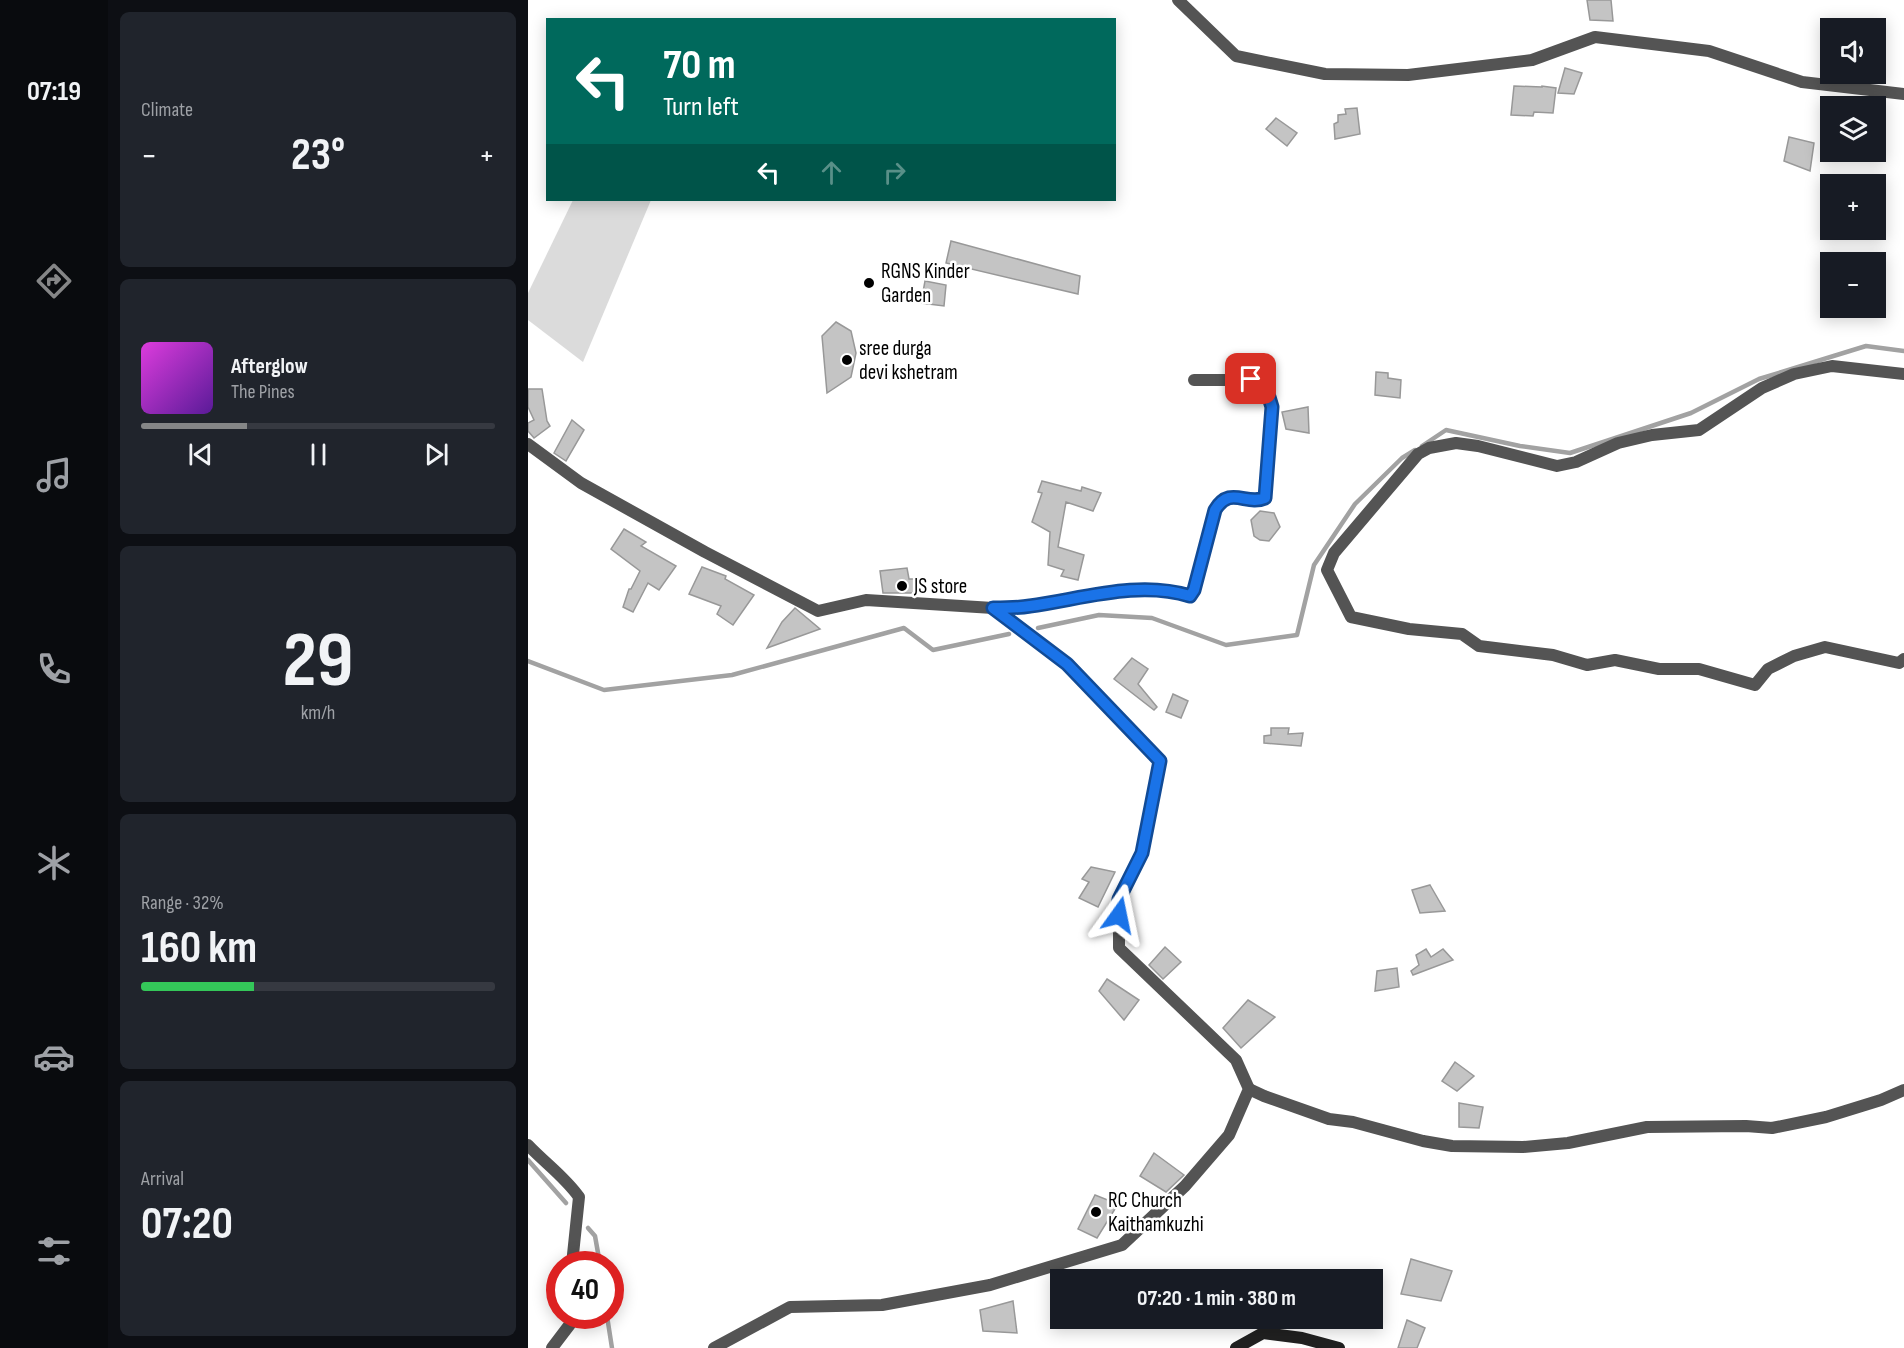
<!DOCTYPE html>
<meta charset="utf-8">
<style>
:root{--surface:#171b24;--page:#20242c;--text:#f1f3f6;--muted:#9ea1a6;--line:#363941;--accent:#858687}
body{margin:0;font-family:"Sofia Sans Condensed",sans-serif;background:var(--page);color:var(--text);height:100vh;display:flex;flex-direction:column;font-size:22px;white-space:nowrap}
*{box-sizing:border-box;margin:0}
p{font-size:20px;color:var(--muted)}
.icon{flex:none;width:33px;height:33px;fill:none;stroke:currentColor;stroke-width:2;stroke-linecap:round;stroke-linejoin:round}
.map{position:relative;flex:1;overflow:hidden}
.panel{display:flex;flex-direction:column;gap:12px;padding:12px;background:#0d0f14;width:420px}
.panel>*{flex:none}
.top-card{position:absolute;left:18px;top:18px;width:570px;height:183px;border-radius:0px;box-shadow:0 3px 15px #0003;background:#00695c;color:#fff;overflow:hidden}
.controls{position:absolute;left:1292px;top:18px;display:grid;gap:12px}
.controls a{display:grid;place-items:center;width:66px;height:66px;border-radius:0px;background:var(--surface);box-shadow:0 3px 15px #0003;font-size:30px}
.speed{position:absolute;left:18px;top:1251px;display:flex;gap:12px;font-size:30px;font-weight:700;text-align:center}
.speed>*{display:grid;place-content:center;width:78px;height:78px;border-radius:50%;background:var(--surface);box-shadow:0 3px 15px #0003;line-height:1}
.speed .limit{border:9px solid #d22;background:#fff;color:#111}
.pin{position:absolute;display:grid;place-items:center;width:51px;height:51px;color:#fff;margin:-26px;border-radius:12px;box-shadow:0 3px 9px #0006}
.me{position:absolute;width:66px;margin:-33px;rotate:12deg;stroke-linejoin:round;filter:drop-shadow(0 0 4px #0008)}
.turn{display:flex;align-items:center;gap:21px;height:126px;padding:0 18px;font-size:27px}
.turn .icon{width:78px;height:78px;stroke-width:2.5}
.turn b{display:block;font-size:42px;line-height:51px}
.lanes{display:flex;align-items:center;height:57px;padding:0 18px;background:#0003;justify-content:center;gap:30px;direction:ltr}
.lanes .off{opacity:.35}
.big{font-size:45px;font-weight:700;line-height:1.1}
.panel .tile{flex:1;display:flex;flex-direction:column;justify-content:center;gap:9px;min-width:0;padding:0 21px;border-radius:9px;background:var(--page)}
.panel .dial{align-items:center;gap:0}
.dial b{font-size:78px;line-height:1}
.song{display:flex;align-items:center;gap:18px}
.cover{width:72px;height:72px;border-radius:9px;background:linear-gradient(135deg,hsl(300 70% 55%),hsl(270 70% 35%))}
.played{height:6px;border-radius:3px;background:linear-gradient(90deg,var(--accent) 30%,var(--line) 30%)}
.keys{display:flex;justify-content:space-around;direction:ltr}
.heat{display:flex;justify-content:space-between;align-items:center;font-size:33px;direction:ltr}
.charge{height:9px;border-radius:4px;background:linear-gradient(90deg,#34c759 32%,var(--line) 0)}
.trip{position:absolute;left:522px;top:1269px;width:333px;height:60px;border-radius:0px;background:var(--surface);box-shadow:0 3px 15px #0003;font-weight:700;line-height:60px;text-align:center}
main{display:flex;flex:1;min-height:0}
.tab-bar{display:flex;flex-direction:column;width:108px;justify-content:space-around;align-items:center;background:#090b0e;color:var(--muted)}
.tab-bar .icon{width:42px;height:42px}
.tab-bar .on{color:var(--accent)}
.tab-bar b{font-size:27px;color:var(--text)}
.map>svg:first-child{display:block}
.green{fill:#dbdbdb}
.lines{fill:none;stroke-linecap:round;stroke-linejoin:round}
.stream{stroke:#a2a2a2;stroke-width:4.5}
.building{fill:#c4c4c4;stroke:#989898;stroke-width:1.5}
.minor{stroke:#545454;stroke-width:12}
.tertiary{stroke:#545454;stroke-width:12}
.secondary{stroke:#212121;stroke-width:12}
.route-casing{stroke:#114b97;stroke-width:15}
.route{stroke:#1a73e8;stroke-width:10}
.poi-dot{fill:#000;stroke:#fff;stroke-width:2}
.labels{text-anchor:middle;stroke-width:5;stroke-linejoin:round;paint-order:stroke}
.poi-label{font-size:21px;fill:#000;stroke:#fff;text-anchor:start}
</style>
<main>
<nav class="tab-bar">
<b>07:19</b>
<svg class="icon on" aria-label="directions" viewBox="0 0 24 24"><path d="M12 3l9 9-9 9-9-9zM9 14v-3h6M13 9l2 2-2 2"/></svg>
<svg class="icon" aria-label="music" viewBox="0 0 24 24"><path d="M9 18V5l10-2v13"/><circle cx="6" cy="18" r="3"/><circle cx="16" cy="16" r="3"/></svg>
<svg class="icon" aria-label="phone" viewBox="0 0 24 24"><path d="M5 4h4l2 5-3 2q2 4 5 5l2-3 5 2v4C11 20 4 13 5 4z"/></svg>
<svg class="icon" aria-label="climate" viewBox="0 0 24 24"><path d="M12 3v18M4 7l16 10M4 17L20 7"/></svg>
<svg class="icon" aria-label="car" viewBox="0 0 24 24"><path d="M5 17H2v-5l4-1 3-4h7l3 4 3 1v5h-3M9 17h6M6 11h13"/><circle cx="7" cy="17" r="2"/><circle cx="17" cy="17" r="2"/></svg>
<svg class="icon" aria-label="filters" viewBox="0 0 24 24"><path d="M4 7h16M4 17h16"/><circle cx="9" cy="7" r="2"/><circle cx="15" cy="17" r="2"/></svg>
</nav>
<section class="panel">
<div class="tile"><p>Climate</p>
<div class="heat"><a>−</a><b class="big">23°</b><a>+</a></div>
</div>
<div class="tile">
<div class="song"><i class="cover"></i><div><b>Afterglow</b><p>The Pines</p></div></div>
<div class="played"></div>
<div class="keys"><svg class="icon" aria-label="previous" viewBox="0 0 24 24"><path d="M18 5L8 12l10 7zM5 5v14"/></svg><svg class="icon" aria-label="pause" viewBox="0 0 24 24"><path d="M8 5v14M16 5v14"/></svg><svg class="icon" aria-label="next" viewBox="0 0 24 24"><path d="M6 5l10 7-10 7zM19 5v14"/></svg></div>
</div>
<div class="tile dial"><b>29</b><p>km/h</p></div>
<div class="tile"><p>Range · 32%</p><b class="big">160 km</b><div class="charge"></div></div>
<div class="tile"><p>Arrival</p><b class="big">07:20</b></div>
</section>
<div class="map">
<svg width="1376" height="1348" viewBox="0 0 1376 1348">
<rect width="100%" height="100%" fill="#fff"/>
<path class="green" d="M45 200H123L55 362 0 320V293Z"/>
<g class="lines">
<g class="stream">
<path d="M894 446 918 430 992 446 1042 453 1163 413 1231 379 1338 346 1376 351"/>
<path d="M510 628 571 615 624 618 698 645 769 635 786 565 827 504 874 458 887 450"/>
<path d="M0 661 76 690 204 675 376 628 405 650 481 634"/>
<path d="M0 1160 38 1203"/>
<path d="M60 1228 67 1236 72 1264"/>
<path d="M79 1316 84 1348"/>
</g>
</g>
<g class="building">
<path d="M1059 0H1083L1085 21 1062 20Z"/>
<path d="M1037 68 1054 73 1046 94 1030 93Z"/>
<path d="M986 86 1014 87V86L1028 88 1025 113 1006 112 1005 116 983 115Z"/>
<path d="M829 108 832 134 807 139 806 124 810 122V115L818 114 817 109Z"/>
<path d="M748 118 769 133 759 146 738 129Z"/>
<path d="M1261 137 1286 143 1282 171 1256 161Z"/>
<path d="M423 241 552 276 550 294 418 263Z"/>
<path d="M397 281 418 285 416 306 393 303Z"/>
<path d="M308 322 323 331 328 353 323 377 299 393 294 336Z"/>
<path d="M848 372 860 373V378L873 380 872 398 847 395Z"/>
<path d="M0 389H14L19 421 22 426 6 438 0 431V423L6 420 0 407Z"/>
<path d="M780 407 781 433 758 429 754 412Z"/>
<path d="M44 420 56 430 38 461 26 453Z"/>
<path d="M514 481 553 491 554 487 573 493 565 511 538 502 530 547 556 555 550 580 533 576 536 570 520 565 522 532 504 522 514 493 510 492Z"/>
<path d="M732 511 746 513 752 527 741 541 732 540 726 536 723 520Z"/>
<path d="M96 529 118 542 113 546 148 566 131 590 120 583 105 612 95 607 101 589H103L112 571 83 549Z"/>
<path d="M174 567 198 576 197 579 226 595 205 625 189 614 193 606 161 594Z"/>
<path d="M379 568 381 579H395L391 593H355L352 571Z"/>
<path d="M267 608 292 629 239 648 254 622Z"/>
<path d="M604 658 620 669 610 684 629 707 626 710 586 679Z"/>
<path d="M645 694 660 701 653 718 638 712Z"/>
<path d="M743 728H761L760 734 775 733 773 746 736 743V736L743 735Z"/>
<path d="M563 867 587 872 570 907 551 898 561 882 554 879Z"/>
<path d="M902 885 917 911 892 913 884 890Z"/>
<path d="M637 947 653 962 635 979 621 965Z"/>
<path d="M898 949 903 957 915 949 925 960 885 975 883 971 891 965 888 955Z"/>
<path d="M869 968 871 987 847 991 849 971Z"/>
<path d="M579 979 611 1000 596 1020 571 991Z"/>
<path d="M720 1000 747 1017 713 1048 695 1028Z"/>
<path d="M927 1062 946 1076 929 1091 914 1081Z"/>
<path d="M931 1103 955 1107 951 1128 931 1127Z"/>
<path d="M626 1153 656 1175 638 1192 612 1176Z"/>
<path d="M567 1195 590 1204 569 1238 550 1229Z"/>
<path d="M883 1259 924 1271 913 1301 873 1294Z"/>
<path d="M485 1301 489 1333 455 1331 452 1310Z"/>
<path d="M879 1320 897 1328 889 1348H870Z"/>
</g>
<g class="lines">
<g class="minor">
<path d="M1376 374 1304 366 1266 374 1234 388 1171 430 1124 435 1090 443 1048 462 1029 466 950 446 928 443 901 448 890 454 806 553 799 570 823 617 881 629 934 634 951 646 1025 655 1059 665 1087 660 1131 669H1171L1227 685 1240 669 1266 656 1297 647 1371 663 1376 659"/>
<path d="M465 608C477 608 490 608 502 606 554 599 610 580 662 596L666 590 687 510C702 485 718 505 737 498L744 407 737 384 733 380H666"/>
<path d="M721 1089 736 1096 801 1119 825 1122 895 1141 924 1146 995 1147 1040 1143 1119 1127 1218 1126 1244 1128 1298 1117 1353 1100 1376 1090"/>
<path d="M0 1145C17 1163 37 1177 51 1197L44 1264"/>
<path d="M24 1348 46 1319V1316"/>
</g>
<g class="tertiary">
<path d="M650 0 708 56 797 74 880 75 1004 60 1067 37 1181 51 1274 82 1376 94"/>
<path d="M0 444 53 483 177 552 290 611 338 600 465 608 539 664 632 761 614 853 591 899V948L708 1060 721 1089 701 1135 657 1186 594 1245 462 1285 354 1305 262 1307 186 1348"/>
</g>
<path class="secondary" d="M708 1348 735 1333 774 1338 811 1348"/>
</g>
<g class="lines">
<defs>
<path id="route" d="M591 915V899L614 853 632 761 539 664 465 608C477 608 490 608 502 606 554 599 610 580 662 596L666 590 687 510C702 485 718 506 737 498L744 407 737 384 733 380 723 379"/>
</defs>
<use href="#route" class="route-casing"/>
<use href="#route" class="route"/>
</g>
<g class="poi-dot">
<circle cx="341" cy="283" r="6"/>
<circle cx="319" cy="360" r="6"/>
<circle cx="374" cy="586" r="6"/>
<circle cx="568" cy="1212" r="6"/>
</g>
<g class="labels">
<g class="poi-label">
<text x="353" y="278">RGNS Kinder<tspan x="353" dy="24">Garden</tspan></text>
<text x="331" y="355">sree durga<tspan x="331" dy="24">devi kshetram</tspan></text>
<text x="386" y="593">JS store</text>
<text x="580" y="1207">RC Church<tspan x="580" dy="24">Kaithamkuzhi</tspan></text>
</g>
</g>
</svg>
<div class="controls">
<a><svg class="icon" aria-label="sound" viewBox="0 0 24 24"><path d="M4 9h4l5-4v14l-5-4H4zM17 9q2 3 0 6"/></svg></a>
<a><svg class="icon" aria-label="layers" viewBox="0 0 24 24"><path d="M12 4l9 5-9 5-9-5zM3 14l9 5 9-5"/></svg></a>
<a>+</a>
<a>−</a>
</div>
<div class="speed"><div class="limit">40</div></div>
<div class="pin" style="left:723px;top:379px;background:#d93025"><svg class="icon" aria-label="arrive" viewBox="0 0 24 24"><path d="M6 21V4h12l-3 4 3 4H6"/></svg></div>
<svg class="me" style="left:591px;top:915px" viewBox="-20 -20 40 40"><path d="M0-17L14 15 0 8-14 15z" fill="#1a73e8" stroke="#fff" stroke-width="4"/></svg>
<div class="trip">07:20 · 1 min · 380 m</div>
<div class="top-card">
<div class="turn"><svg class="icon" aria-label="left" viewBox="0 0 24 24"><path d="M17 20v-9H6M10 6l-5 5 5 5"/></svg><div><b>70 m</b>Turn left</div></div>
<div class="lanes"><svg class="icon" aria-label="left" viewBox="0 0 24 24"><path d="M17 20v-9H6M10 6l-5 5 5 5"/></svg><svg class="icon off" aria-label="ahead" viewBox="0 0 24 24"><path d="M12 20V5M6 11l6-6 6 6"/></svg><svg class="icon off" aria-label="right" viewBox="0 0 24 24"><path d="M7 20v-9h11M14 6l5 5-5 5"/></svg></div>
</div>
</div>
</main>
